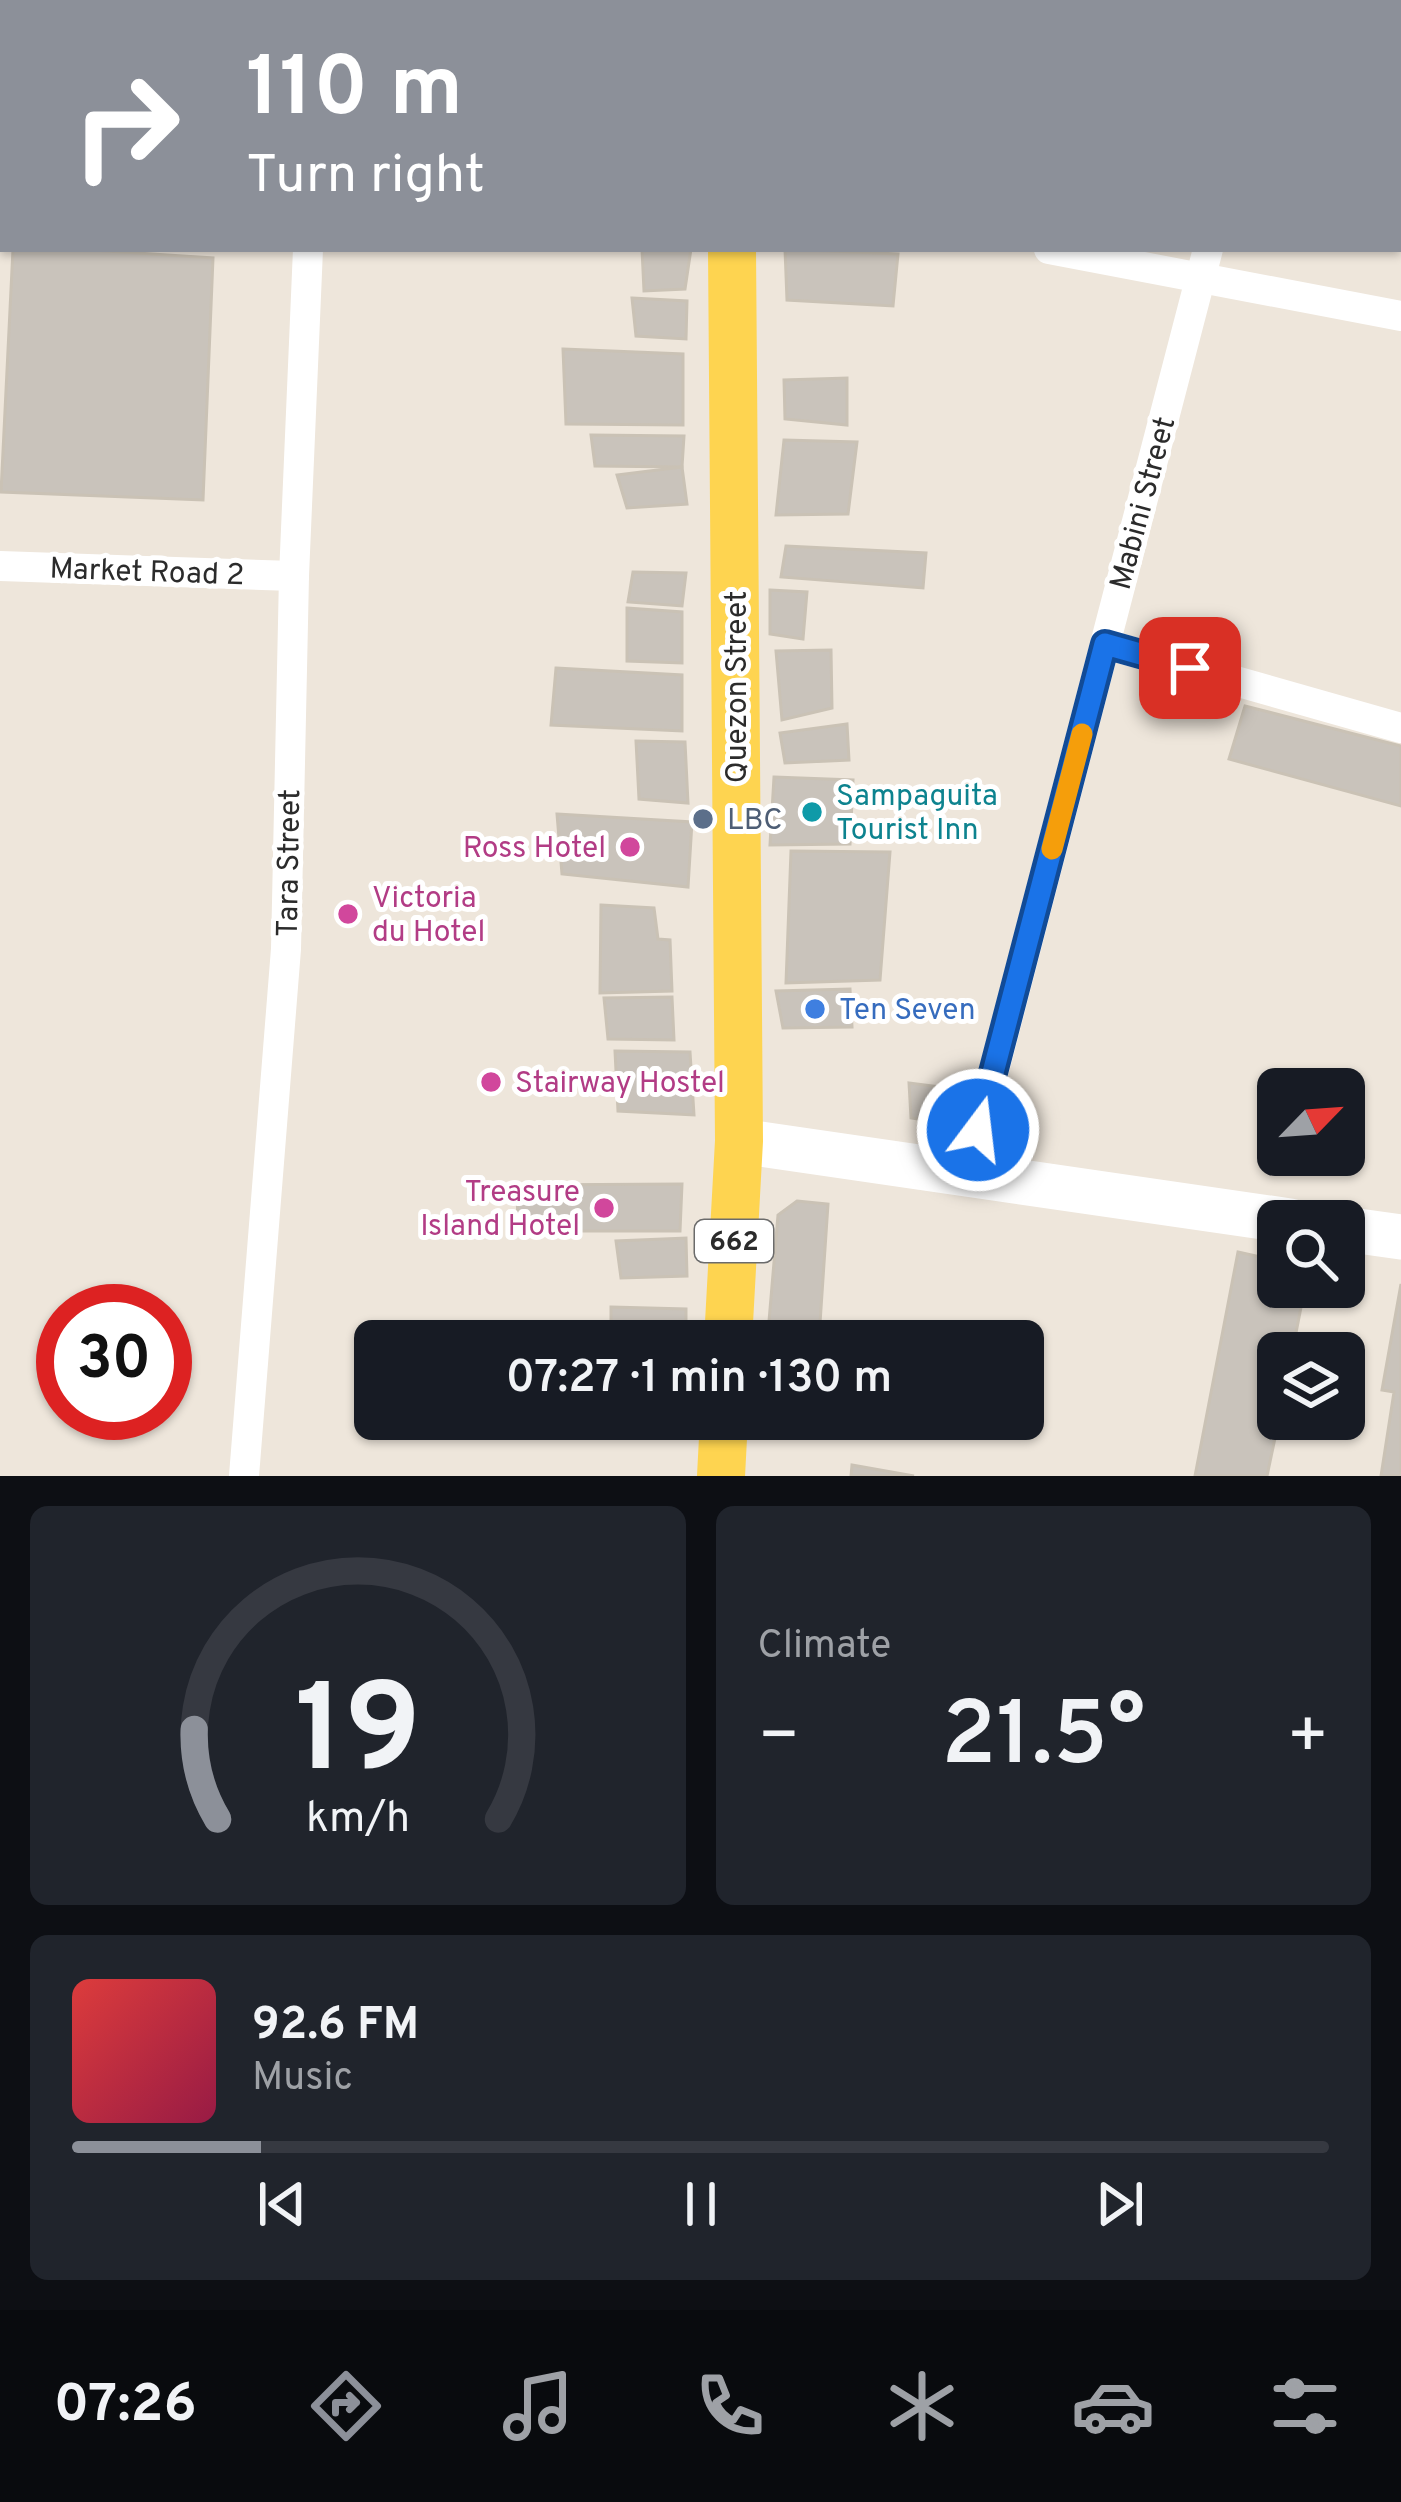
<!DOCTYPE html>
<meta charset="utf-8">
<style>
:root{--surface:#171b24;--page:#20242c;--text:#f1f3f6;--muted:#9ea1a6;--line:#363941;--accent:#8c9099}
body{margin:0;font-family:Overpass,sans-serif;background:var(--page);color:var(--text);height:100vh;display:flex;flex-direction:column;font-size:45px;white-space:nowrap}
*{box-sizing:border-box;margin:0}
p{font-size:39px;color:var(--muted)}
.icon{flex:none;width:66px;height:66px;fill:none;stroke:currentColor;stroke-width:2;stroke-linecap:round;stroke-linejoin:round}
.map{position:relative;height:1476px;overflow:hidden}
.details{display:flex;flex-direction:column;gap:30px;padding:30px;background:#0d0f14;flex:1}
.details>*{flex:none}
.top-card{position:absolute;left:0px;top:0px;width:1401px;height:252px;box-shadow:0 3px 9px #0004;background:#8c9099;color:#fff;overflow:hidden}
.needle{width:78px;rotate:65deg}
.buttons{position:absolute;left:1257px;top:1068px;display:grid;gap:24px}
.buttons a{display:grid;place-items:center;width:108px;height:108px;border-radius:18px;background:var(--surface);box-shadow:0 3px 9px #0004;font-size:60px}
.speed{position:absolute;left:36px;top:1284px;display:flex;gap:24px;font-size:60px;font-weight:700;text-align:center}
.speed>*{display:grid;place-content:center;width:156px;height:156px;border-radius:50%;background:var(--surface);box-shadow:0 3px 9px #0004;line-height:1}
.speed .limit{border:18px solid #d22;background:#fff;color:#111}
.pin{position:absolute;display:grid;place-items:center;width:102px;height:102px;color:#fff;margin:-51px;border-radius:24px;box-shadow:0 6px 18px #0006}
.me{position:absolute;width:132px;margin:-66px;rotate:15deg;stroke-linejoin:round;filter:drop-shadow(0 0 9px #0008)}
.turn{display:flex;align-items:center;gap:42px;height:252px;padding:0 48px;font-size:54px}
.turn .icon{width:156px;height:156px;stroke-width:2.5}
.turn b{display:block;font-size:84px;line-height:102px}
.big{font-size:90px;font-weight:600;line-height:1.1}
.details .widget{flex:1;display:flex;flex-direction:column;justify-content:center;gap:18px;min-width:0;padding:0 42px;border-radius:18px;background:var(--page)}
.details .dial{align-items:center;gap:0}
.dial svg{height:312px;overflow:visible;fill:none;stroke:var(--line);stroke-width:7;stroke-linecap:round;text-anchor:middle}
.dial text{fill:var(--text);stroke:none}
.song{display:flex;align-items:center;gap:36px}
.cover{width:144px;height:144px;border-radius:18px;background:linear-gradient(135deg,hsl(0 70% 55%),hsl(340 70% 35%))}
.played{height:12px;border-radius:6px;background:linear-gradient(90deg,var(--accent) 15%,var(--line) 15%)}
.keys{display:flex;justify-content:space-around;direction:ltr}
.heat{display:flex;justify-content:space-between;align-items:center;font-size:66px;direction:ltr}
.details .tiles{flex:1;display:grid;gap:30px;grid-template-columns:1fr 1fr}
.widget:last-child{grid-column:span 2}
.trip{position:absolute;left:354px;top:1320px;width:690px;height:120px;border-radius:18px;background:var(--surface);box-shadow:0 3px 9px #0004;font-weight:600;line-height:120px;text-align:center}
.menu{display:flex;height:192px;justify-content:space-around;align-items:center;background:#090b0e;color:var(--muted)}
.menu .icon{width:84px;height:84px}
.menu .active{color:var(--accent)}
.menu b{font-size:54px;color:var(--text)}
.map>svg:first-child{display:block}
.building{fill:#c9c3bb;stroke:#cac2b5;stroke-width:3}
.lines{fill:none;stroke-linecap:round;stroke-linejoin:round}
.minor{stroke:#fff;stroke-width:30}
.tertiary{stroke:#fff;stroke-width:39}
.secondary{stroke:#fff;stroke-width:45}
.primary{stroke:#fed450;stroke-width:48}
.route-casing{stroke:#114b97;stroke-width:30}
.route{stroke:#1a73e8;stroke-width:21}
.slow{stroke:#f59e0b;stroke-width:21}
.culture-dot{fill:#0f9aa8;stroke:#fff;stroke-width:4.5}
.service-dot{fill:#5c6f8a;stroke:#fff;stroke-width:4.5}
.hotel-dot{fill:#d1479c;stroke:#fff;stroke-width:4.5}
.shop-dot{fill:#3f7fe0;stroke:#fff;stroke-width:4.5}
.labels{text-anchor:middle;stroke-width:10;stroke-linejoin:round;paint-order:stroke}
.shield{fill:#fff;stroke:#6b6b6b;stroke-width:3}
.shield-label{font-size:27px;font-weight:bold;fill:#2b2b2b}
.street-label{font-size:30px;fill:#2b2b2b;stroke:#fff}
.culture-label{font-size:30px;fill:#0d838f;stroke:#fff;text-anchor:start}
.service-label{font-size:30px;fill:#4e5e75;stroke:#fff;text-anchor:start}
.hotel-label{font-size:30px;fill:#b23c85;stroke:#fff;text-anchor:end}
.shop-label{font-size:30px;fill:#366cbe;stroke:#fff;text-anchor:start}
</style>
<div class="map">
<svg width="1401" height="1476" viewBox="0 0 1401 1476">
<rect width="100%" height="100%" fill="#eee6db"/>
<g class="building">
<path d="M101 0H229L100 3Z"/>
<path d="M13 249H77L213 258 203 500 1 492Z"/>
<path d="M642 249H691L685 289 644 291Z"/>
<path d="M785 249 898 254 893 306 787 300Z"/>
<path d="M632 298 687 301 686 339 636 336Z"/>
<path d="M563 349 683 354V425L566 424Z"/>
<path d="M847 378V425L785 419 784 380Z"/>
<path d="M591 435 684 436 682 467 595 466Z"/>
<path d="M784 440 857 442 848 514 776 515Z"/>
<path d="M682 467 687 504 627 508 617 475Z"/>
<path d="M786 546 926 553 923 588 781 577Z"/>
<path d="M633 572 686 573 682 606 628 602Z"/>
<path d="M770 590 807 592 803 639 770 634Z"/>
<path d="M627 608 682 612V663L627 661Z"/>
<path d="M831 650 832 708 782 720 776 651Z"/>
<path d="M556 668 682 675V731L551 725Z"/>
<path d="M1245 706 1401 746V806L1229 759Z"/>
<path d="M847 724 849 760 785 763 780 733Z"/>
<path d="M636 741 685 742 688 803 639 799Z"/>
<path d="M774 777 853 780 850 844 770 845Z"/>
<path d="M557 814 692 822 688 887 562 874Z"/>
<path d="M791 851 890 852 880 980 786 983Z"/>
<path d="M601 905 654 908 658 939 670 940 672 991 600 993Z"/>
<path d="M850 989 852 1027 783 1028 776 991Z"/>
<path d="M672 997 674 1040 608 1039 604 998Z"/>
<path d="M615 1051 690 1052 694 1115 618 1111Z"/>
<path d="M909 1083 964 1090 959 1125 911 1118Z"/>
<path d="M682 1184 680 1231H518L517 1185Z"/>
<path d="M797 1201 828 1204 819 1338 768 1333 778 1215Z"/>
<path d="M686 1238 687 1276 621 1278 616 1241Z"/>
<path d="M1238 1252 1278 1261V1287H1305L1292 1353H1278L1279 1419 1267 1476H1195Z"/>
<path d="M1401 1284V1476H1381L1394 1392 1382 1390Z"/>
<path d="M611 1307 686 1309V1341H631L630 1334 611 1335Z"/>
<path d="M852 1465 914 1476H851Z"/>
</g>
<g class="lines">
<g class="minor">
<path d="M315 3V0"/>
<path d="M1267 3 1268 0"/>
<path d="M1049 249 1401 316"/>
<path d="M0 566 294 576"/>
<path d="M1105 644 1401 728"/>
<path d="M967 1174 1208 249"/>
<path d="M244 1476 286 949 294 576 308 249"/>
</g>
<path class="tertiary" d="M0 52 3 25"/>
<g class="secondary">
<path d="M739 1141 1290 1221"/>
<path d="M1344 1229 1401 1237"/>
</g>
<g class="primary">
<path d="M739 3V0"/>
<path d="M728 1341 739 1141 732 249"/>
<path d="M721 1476 724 1419"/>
</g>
</g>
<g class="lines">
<defs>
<path id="route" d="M978 1130 1105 644 1190 668"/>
</defs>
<use href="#route" class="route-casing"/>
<use href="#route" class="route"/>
<path class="slow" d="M1052 849 1082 734"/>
</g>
<circle class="culture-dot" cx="812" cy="812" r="12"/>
<circle class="service-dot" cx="703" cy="819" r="12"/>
<g class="hotel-dot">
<circle cx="630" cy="847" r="12"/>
<circle cx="348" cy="914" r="12"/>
<circle cx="491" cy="1082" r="12"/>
<circle cx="604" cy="1208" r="12"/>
</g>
<circle class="shop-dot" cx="815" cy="1009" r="12"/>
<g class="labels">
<rect class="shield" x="695" y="1220" width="78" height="42" rx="9"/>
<g class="shield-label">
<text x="734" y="1250">662</text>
</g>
<g class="street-label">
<text transform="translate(1142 503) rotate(-75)" y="10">Mabini Street</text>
<text transform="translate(147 571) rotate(2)" y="10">Market Road 2</text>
<text transform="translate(736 687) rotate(-90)" y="10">Quezon Street</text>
<text transform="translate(288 863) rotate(-89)" y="10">Tara Street</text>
</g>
<g class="culture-label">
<text x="836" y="805">Sampaguita<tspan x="836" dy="34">Tourist Inn</tspan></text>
</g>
<g class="service-label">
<text x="727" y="829">LBC</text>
</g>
<g class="hotel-label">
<text x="606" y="857">Ross Hotel</text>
<text x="372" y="907" text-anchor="start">Victoria<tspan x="372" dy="34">du Hotel</tspan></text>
<text x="515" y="1092" text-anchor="start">Stairway Hostel</text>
<text x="580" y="1201">Treasure<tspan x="580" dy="34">Island Hotel</tspan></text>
</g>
<g class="shop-label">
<text x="839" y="1019">Ten Seven</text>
</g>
</g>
</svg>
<div class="buttons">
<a><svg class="needle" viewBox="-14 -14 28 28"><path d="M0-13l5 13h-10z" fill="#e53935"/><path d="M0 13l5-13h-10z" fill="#9ea1a6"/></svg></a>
<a><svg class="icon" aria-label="search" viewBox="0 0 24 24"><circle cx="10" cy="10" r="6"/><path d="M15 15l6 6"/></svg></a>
<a><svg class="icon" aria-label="layers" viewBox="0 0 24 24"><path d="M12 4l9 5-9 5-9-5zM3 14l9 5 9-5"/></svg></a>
</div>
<div class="speed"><div class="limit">30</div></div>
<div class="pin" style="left:1190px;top:668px;background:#d93025"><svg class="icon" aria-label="arrive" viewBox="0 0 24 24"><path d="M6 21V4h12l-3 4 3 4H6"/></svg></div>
<svg class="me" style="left:978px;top:1130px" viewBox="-20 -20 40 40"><circle r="17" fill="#1a73e8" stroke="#fff" stroke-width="3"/><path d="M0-11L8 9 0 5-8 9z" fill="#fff"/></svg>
<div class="trip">07:27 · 1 min · 130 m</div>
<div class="top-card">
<div class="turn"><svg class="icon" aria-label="right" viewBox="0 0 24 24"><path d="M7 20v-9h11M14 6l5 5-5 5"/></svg><div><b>110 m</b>Turn right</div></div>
</div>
</div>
<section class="details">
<div class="tiles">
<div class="widget dial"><svg viewBox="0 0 100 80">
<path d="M14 69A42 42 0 1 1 86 69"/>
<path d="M14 69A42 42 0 0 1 8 46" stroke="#8c9099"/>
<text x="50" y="56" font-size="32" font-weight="700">19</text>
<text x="50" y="72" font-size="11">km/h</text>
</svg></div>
<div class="widget"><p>Climate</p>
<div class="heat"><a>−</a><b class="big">21.5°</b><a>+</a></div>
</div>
<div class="widget">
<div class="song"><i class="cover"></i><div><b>92.6 FM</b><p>Music</p></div></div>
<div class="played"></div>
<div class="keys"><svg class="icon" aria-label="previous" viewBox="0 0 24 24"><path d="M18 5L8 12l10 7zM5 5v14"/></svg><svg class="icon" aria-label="pause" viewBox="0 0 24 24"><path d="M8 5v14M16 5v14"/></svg><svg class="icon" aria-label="next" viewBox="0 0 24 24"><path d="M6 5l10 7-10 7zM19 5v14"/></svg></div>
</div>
</div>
</section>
<nav class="menu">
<b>07:26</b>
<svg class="icon active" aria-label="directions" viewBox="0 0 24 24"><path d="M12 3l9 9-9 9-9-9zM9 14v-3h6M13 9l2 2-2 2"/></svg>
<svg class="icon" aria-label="music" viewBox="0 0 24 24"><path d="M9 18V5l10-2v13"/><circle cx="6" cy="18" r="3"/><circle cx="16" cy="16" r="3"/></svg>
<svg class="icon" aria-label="phone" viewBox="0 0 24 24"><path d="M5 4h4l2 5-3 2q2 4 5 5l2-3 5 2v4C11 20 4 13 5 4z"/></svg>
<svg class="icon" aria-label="climate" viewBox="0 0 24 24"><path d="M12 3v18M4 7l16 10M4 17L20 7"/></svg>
<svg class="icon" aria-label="car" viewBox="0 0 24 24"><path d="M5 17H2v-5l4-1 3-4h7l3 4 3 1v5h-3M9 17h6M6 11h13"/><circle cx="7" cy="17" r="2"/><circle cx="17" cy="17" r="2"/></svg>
<svg class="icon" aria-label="filters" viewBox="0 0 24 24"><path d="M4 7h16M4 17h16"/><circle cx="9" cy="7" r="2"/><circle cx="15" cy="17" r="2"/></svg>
</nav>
